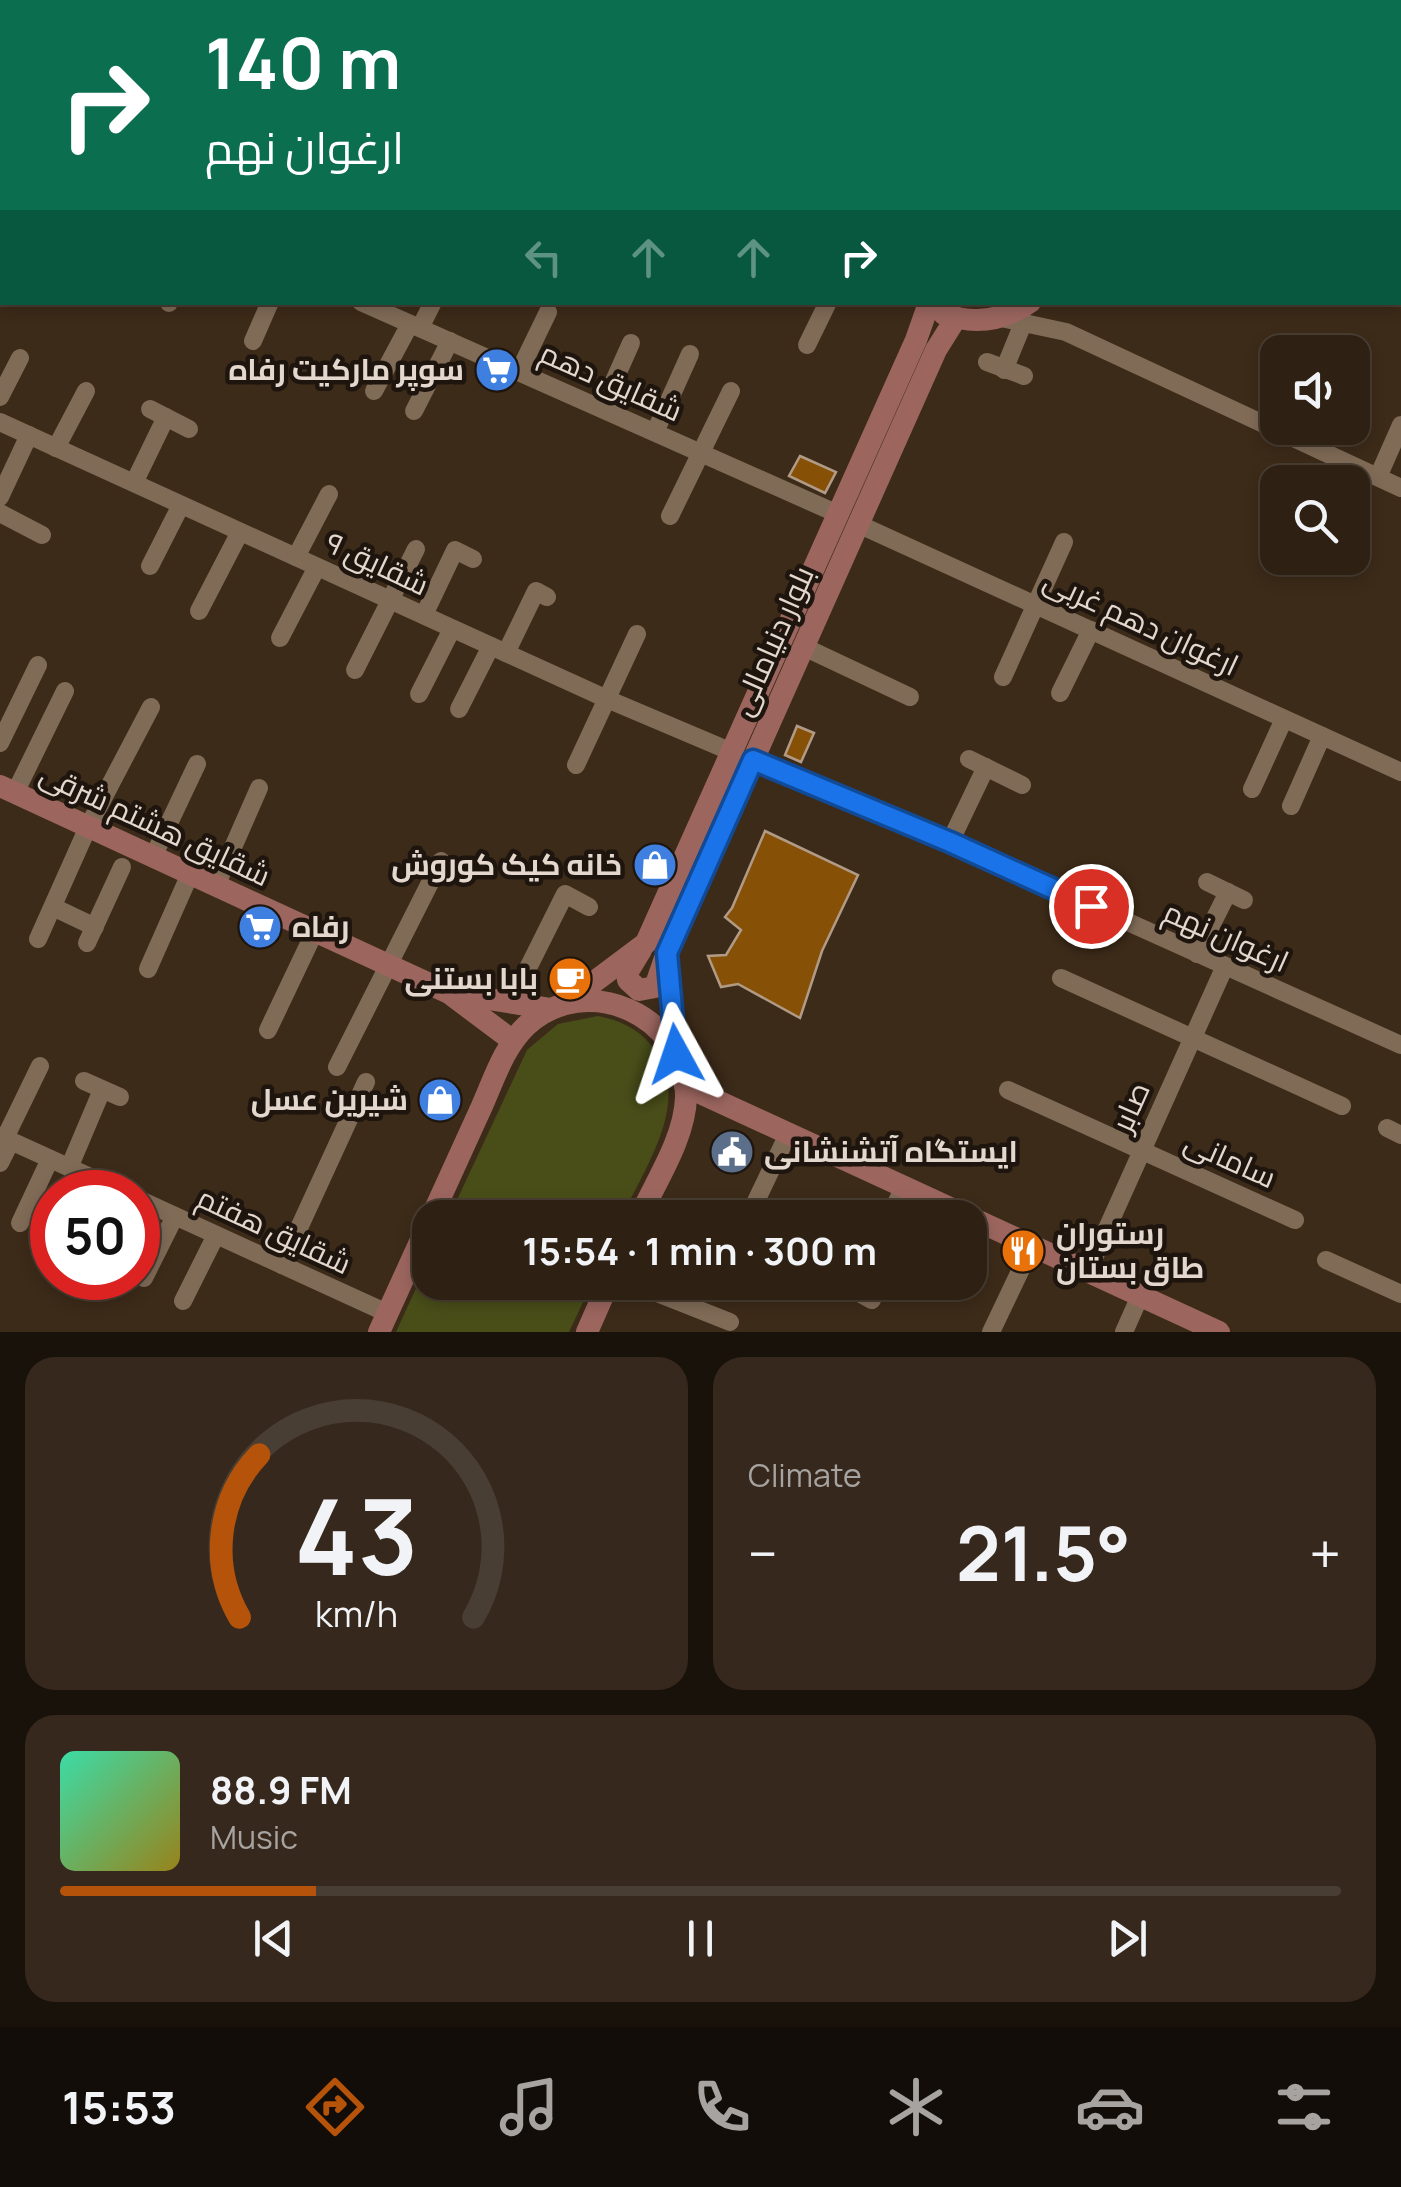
<!DOCTYPE html>
<meta charset="utf-8">
<style>
:root{--surface:#2e2013;--page:#36281c;--text:#f1f3f6;--muted:#a7a3a0;--line:#493e33;--accent:#b45309}
body{margin:0;font-family:Manrope,Cairo,sans-serif;background:var(--page);color:var(--text);height:100vh;display:flex;flex-direction:column;font-size:38px;white-space:nowrap}
*{box-sizing:border-box;margin:0}
p{font-size:32px;color:var(--muted)}
.icon{flex:none;width:55px;height:55px;fill:none;stroke:currentColor;stroke-width:2;stroke-linecap:round;stroke-linejoin:round}
.map{position:relative;height:1332px;overflow:hidden}
.drawer{display:flex;flex-direction:column;gap:25px;padding:25px;background:#19120a;flex:1}
.drawer>*{flex:none}
.banner{position:absolute;left:0px;top:0px;width:1402px;height:305px;box-shadow:0 5px 15px #0003,0 0 0 2px var(--line);background:#0b6e4f;color:#fff;overflow:hidden}
.controls{position:absolute;left:1260px;top:335px;display:grid;gap:20px}
.controls a{display:grid;place-items:center;width:110px;height:110px;border-radius:20px;background:var(--surface);box-shadow:0 5px 15px #0003,0 0 0 2px var(--line);font-size:50px}
.speed{position:absolute;left:30px;top:1170px;display:flex;gap:20px;font-size:50px;font-weight:700;text-align:center}
.speed>*{display:grid;place-content:center;width:130px;height:130px;border-radius:50%;background:var(--surface);box-shadow:0 5px 15px #0003,0 0 0 2px var(--line);line-height:1}
.speed .limit{border:15px solid #d22;background:#fff;color:#111}
.pin{position:absolute;display:grid;place-items:center;width:85px;height:85px;color:#fff;margin:-42px;border:5px solid #fff;border-radius:50%;box-shadow:0 2px 10px #0007}
.me{position:absolute;width:110px;margin:-55px;rotate:355deg;stroke-linejoin:round;filter:drop-shadow(0 0 8px #0008)}
.turn{display:flex;align-items:center;gap:35px;height:210px;padding:0 40px;font-size:45px}
.turn .icon{width:130px;height:130px;stroke-width:2.5}
.turn b{display:block;font-size:70px;line-height:85px}
.lanes{display:flex;align-items:center;height:95px;padding:0 40px;background:#0003;justify-content:center;gap:50px;direction:ltr}
.lanes .off{opacity:.35}
.big{font-size:75px;font-weight:700;line-height:1.1}
.drawer .widget{flex:1;display:flex;flex-direction:column;justify-content:center;gap:15px;min-width:0;padding:0 35px;border-radius:30px;background:var(--page)}
.drawer .dial{align-items:center;gap:0}
.dial svg{height:260px;overflow:visible;fill:none;stroke:var(--line);stroke-width:7;stroke-linecap:round;text-anchor:middle}
.dial text{fill:var(--text);stroke:none}
.song{display:flex;align-items:center;gap:30px}
.cover{width:120px;height:120px;border-radius:15px;background:linear-gradient(135deg,hsl(160 70% 55%),hsl(50 70% 35%))}
.played{height:10px;border-radius:5px;background:linear-gradient(90deg,var(--accent) 20%,var(--line) 20%)}
.keys{display:flex;justify-content:space-around;direction:ltr}
.heat{display:flex;justify-content:space-between;align-items:center;font-size:55px;direction:ltr}
.drawer .tiles{flex:1;display:grid;gap:25px;grid-template-columns:1fr 1fr}
.widget:last-child{grid-column:span 2}
.trip{position:absolute;left:412px;top:1200px;width:575px;height:100px;border-radius:30px;background:var(--surface);box-shadow:0 5px 15px #0003,0 0 0 2px var(--line);font-weight:700;line-height:100px;text-align:center}
.dock{display:flex;height:160px;justify-content:space-around;align-items:center;background:#120d08;color:var(--muted)}
.dock .icon{width:70px;height:70px}
.dock .on{color:var(--accent)}
.dock b{font-size:45px;color:var(--text)}
.map>svg:first-child{display:block}
.green{fill:#494e19}
.building{fill:#875007;stroke:#b19b86;stroke-width:2.5}
.lines{fill:none;stroke-linecap:round;stroke-linejoin:round}
.street{stroke:#806b57;stroke-width:18}
.secondary{stroke:#9c665f;stroke-width:22}
.route-casing{stroke:#114b97;stroke-width:25}
.route{stroke:#1a73e8;stroke-width:18}
.labels{text-anchor:middle;stroke-width:9;stroke-linejoin:round;paint-order:stroke}
.poi-label{font-size:30px;font-weight:bold;fill:#e4d8ce;stroke:#1e150e;text-anchor:end}
.street-label{font-size:30px;fill:#e4d8ce;stroke:#1e150e}
</style>
<div class="map">
<svg width="1401" height="1332" viewBox="0 0 1401 1332">
<rect width="100%" height="100%" fill="#3d2b19"/>
<g class="green">
<path d="M598 1016C619 1020 637 1028 651 1045 695 1098 645 1166 622 1217H449L527 1050 558 1024Z"/>
<path d="M430 1258V1282L592 1283 569 1332H396Z"/>
</g>
<g class="building">
<path d="M800 456 836 472 825 493 789 476Z"/>
<path d="M797 726 814 733 801 762 785 755Z"/>
<path d="M765 831 858 875 822 951 800 1018 738 984 721 987 708 956 726 955 741 930 725 917 732 908Z"/>
</g>
<g class="lines">
<g class="street">
<path d="M170 2 172 0"/>
<path d="M244 2 245 0"/>
<path d="M347 2 348 0"/>
<path d="M442 2 443 0"/>
<path d="M876 2 877 0"/>
<path d="M1214 2 1215 0"/>
<path d="M0 144 2 145"/>
<path d="M361 302 838 514"/>
<path d="M169 303V302"/>
<path d="M1001 318 1066 332 1401 488"/>
<path d="M420 328 433 302"/>
<path d="M253 341 270 302"/>
<path d="M807 345 828 302"/>
<path d="M987 362 1024 376"/>
<path d="M1004 370 1024 321"/>
<path d="M519 372 548 312"/>
<path d="M374 391 410 324"/>
<path d="M0 397 20 358"/>
<path d="M602 408 631 343"/>
<path d="M150 409 189 429"/>
<path d="M414 411 450 341"/>
<path d="M0 422 607 699 732 752"/>
<path d="M655 432 690 354"/>
<path d="M56 448 86 391"/>
<path d="M1378 477 1401 425"/>
<path d="M134 483 166 417"/>
<path d="M0 497 29 435"/>
<path d="M0 513 42 535"/>
<path d="M670 516 731 391"/>
<path d="M858 524 1401 772"/>
<path d="M296 557 329 494"/>
<path d="M150 566 181 505"/>
<path d="M199 611 240 532"/>
<path d="M424 615 455 550 473 559"/>
<path d="M280 638 317 567"/>
<path d="M804 647 910 697"/>
<path d="M506 653 536 591 547 597"/>
<path d="M355 670 416 549"/>
<path d="M1003 677 1064 542"/>
<path d="M1060 693 1091 630"/>
<path d="M419 694 452 629"/>
<path d="M459 709 491 646"/>
<path d="M0 743 38 665"/>
<path d="M969 759 1022 785"/>
<path d="M753 760 950 842 1401 1045"/>
<path d="M576 765 637 634"/>
<path d="M1252 789 1284 719"/>
<path d="M15 793 65 691"/>
<path d="M1291 806 1322 736"/>
<path d="M950 842 986 767"/>
<path d="M153 857 197 764"/>
<path d="M1207 882 1244 900"/>
<path d="M216 886 259 788"/>
<path d="M53 907 95 927"/>
<path d="M38 939 88 827 151 707"/>
<path d="M87 943 122 867"/>
<path d="M1197 954 1228 892"/>
<path d="M148 969 190 874"/>
<path d="M1061 978 1342 1106"/>
<path d="M510 1004 565 894 589 907"/>
<path d="M268 1030 315 931"/>
<path d="M337 1067 441 861"/>
<path d="M84 1081 120 1097"/>
<path d="M1008 1090 1295 1220"/>
<path d="M1387 1128 1401 1135"/>
<path d="M0 1136 123 1192"/>
<path d="M5 1138 40 1066"/>
<path d="M0 1163 11 1141"/>
<path d="M69 1168 102 1090"/>
<path d="M138 1199 387 1313"/>
<path d="M748 1218 788 1134"/>
<path d="M889 1218 904 1187"/>
<path d="M20 1223 50 1159"/>
<path d="M1326 1260 1401 1294"/>
<path d="M282 1265 366 1082"/>
<path d="M1088 1271 1225 966"/>
<path d="M144 1278 175 1216"/>
<path d="M629 1282 730 1322"/>
<path d="M856 1282 852 1289 872 1300"/>
<path d="M183 1301 216 1235"/>
<path d="M991 1332 1032 1246"/>
<path d="M1124 1332 1140 1296"/>
</g>
<g class="secondary">
<path d="M314 0 320 2"/>
<path d="M1081 0 1085 2"/>
<path d="M1108 0V2"/>
<path d="M10 2 12 0"/>
<path d="M1004 2 1009 0"/>
<path d="M0 26 2 20"/>
<path d="M1400 172H1401"/>
<path d="M944 314C975 325 1003 321 1030 302"/>
<path d="M0 786 449 993 513 1041"/>
<path d="M641 950 627 973 628 980 639 990 655 987 664 961"/>
<path d="M457 994 551 1009"/>
<path d="M566 1003 646 943 916 340 928 306"/>
<path d="M677 1054 667 953 936 350 956 318"/>
<path d="M685 1086 1219 1332"/>
<path d="M431 1218C448 1180 465 1143 482 1106 494 1079 504 1047 526 1026 586 970 687 1015 686 1097 685 1138 656 1181 639 1218"/>
<path d="M379 1332 430 1220"/>
<path d="M587 1332 609 1282"/>
</g>
</g>
<g class="lines">
<defs>
<path id="route" d="M676 1054 667 953 753 760 950 842 1091 906"/>
</defs>
<use href="#route" class="route-casing"/>
<use href="#route" class="route"/>
</g>
<defs>
<symbol id="supermarket-disc" viewBox="-11 -11 22 22"><circle r="9.5" fill="#3f7fe0" stroke="#1e150e"/><path d="M-6-5.5h2.5l.6 2H6L4.5 2H-2.5L-4.4-4H-6ZM-1.5 3.2a1.3 1.3 0 1 0 .1 0ZM3 3.2a1.3 1.3 0 1 0 .1 0Z" fill="#fff"/></symbol>
<symbol id="shop-disc" viewBox="-11 -11 22 22"><circle r="9.5" fill="#3f7fe0" stroke="#1e150e"/><path d="M-5-2.5h2.3a2.7 3.5 0 0 1 5.4 0H5L5.5 6h-11ZM-1.5-2.5h3a1.5 2.3 0 0 0-3 0Z" fill="#fff"/></symbol>
<symbol id="cafe-disc" viewBox="-11 -11 22 22"><circle r="9.5" fill="#e8710a" stroke="#1e150e"/><path d="M-5.5-4.5H6V0H3Q3 3.5 0 3.5H-2.5Q-5.5 3.5-5.5 0ZM3-3.2v2h1.7v-2ZM-6 4.5H4V6H-6Z" fill="#fff"/></symbol>
<symbol id="civic-disc" viewBox="-11 -11 22 22"><circle r="9.5" fill="#5c6f8a" stroke="#1e150e"/><path d="M-.6-6.5H3V-4.5H.6V-3L4-1V1h2V6H-6V1h2V-1L-.6-3ZM-1.2 2.5V6h2.4V2.5Z" fill="#fff"/></symbol>
<symbol id="restaurant-disc" viewBox="-11 -11 22 22"><circle r="9.5" fill="#e8710a" stroke="#1e150e"/><path d="M-5-6h1v4h1v-4h1v4h1v-4h1v5L-1.5 .5V6h-2V.5L-5-1ZM5-6V6H3V1.5H1.5Q1.5-4 5-6Z" fill="#fff"/></symbol>
</defs>
<g fill-rule="evenodd">
<use href="#supermarket-disc" x="472" y="345" width="50" height="50"/>
<use href="#shop-disc" x="630" y="840" width="50" height="50"/>
<use href="#supermarket-disc" x="235" y="902" width="50" height="50"/>
<use href="#cafe-disc" x="545" y="954" width="50" height="50"/>
<use href="#shop-disc" x="415" y="1075" width="50" height="50"/>
<use href="#civic-disc" x="707" y="1127" width="50" height="50"/>
<use href="#restaurant-disc" x="998" y="1226" width="50" height="50"/>
</g>
<g class="labels">
<g class="poi-label">
<text x="464" y="380">سوپر مارکیت رفاه</text>
<text x="622" y="875">خانه کیک کوروش</text>
<text x="292" y="937" text-anchor="start">رفاه</text>
<text x="538" y="989">بابا بستنی</text>
<text x="408" y="1110">شیرین عسل</text>
<text x="764" y="1162" text-anchor="start">ایستگاه آتشنشانی</text>
<text x="1056" y="1244" text-anchor="start">رستوران<tspan x="1056" dy="34">طاق بستان</tspan></text>
</g>
<g class="street-label">
<text transform="translate(611 382) rotate(24)" y="10">شقایق دهم</text>
<text transform="translate(377 564) rotate(25)" y="10">شقایق ۹</text>
<text transform="translate(1141 623) rotate(25)" y="10">ارغوان دهم غربی</text>
<text transform="translate(773 641) rotate(-66)" y="10">بلوار دنیامالی</text>
<text transform="translate(155 825) rotate(25)" y="10">شقایق هشتم شرقی</text>
<text transform="translate(1226 937) rotate(24)" y="10">ارغوان نهم</text>
<text transform="translate(1131 1107) rotate(-66)" y="10">صابر</text>
<text transform="translate(1230 1160) rotate(24)" y="10">سامانی</text>
<text transform="translate(274 1231) rotate(25)" y="10">شقایق هفتم</text>
</g>
</g>
</svg>
<div class="controls">
<a><svg class="icon" aria-label="sound" viewBox="0 0 24 24"><path d="M4 9h4l5-4v14l-5-4H4zM17 9q2 3 0 6"/></svg></a>
<a><svg class="icon" aria-label="search" viewBox="0 0 24 24"><circle cx="10" cy="10" r="6"/><path d="M15 15l6 6"/></svg></a>
</div>
<div class="speed"><div class="limit">50</div></div>
<div class="pin" style="left:1091px;top:906px;background:#d93025"><svg class="icon" aria-label="arrive" viewBox="0 0 24 24"><path d="M6 21V4h12l-3 4 3 4H6"/></svg></div>
<svg class="me" style="left:676px;top:1054px" viewBox="-20 -20 40 40"><path d="M0-17L14 15 0 8-14 15z" fill="#1a73e8" stroke="#fff" stroke-width="4"/></svg>
<div class="trip">15:54 · 1 min · 300 m</div>
<div class="banner">
<div class="turn"><svg class="icon" aria-label="right" viewBox="0 0 24 24"><path d="M7 20v-9h11M14 6l5 5-5 5"/></svg><div><b>140 m</b>ارغوان نهم</div></div>
<div class="lanes"><svg class="icon off" aria-label="left" viewBox="0 0 24 24"><path d="M17 20v-9H6M10 6l-5 5 5 5"/></svg><svg class="icon off" aria-label="ahead" viewBox="0 0 24 24"><path d="M12 20V5M6 11l6-6 6 6"/></svg><svg class="icon off" aria-label="ahead" viewBox="0 0 24 24"><path d="M12 20V5M6 11l6-6 6 6"/></svg><svg class="icon" aria-label="right" viewBox="0 0 24 24"><path d="M7 20v-9h11M14 6l5 5-5 5"/></svg></div>
</div>
</div>
<section class="drawer">
<div class="tiles">
<div class="widget dial"><svg viewBox="0 0 100 80">
<path d="M14 69A42 42 0 1 1 86 69"/>
<path d="M14 69A42 42 0 0 1 20 19" stroke="#b45309"/>
<text x="50" y="56" font-size="32" font-weight="700">43</text>
<text x="50" y="72" font-size="11">km/h</text>
</svg></div>
<div class="widget"><p>Climate</p>
<div class="heat"><a>−</a><b class="big">21.5°</b><a>+</a></div>
</div>
<div class="widget">
<div class="song"><i class="cover"></i><div><b>88.9 FM</b><p>Music</p></div></div>
<div class="played"></div>
<div class="keys"><svg class="icon" aria-label="previous" viewBox="0 0 24 24"><path d="M18 5L8 12l10 7zM5 5v14"/></svg><svg class="icon" aria-label="pause" viewBox="0 0 24 24"><path d="M8 5v14M16 5v14"/></svg><svg class="icon" aria-label="next" viewBox="0 0 24 24"><path d="M6 5l10 7-10 7zM19 5v14"/></svg></div>
</div>
</div>
</section>
<nav class="dock">
<b>15:53</b>
<svg class="icon on" aria-label="directions" viewBox="0 0 24 24"><path d="M12 3l9 9-9 9-9-9zM9 14v-3h6M13 9l2 2-2 2"/></svg>
<svg class="icon" aria-label="music" viewBox="0 0 24 24"><path d="M9 18V5l10-2v13"/><circle cx="6" cy="18" r="3"/><circle cx="16" cy="16" r="3"/></svg>
<svg class="icon" aria-label="phone" viewBox="0 0 24 24"><path d="M5 4h4l2 5-3 2q2 4 5 5l2-3 5 2v4C11 20 4 13 5 4z"/></svg>
<svg class="icon" aria-label="climate" viewBox="0 0 24 24"><path d="M12 3v18M4 7l16 10M4 17L20 7"/></svg>
<svg class="icon" aria-label="car" viewBox="0 0 24 24"><path d="M5 17H2v-5l4-1 3-4h7l3 4 3 1v5h-3M9 17h6M6 11h13"/><circle cx="7" cy="17" r="2"/><circle cx="17" cy="17" r="2"/></svg>
<svg class="icon" aria-label="filters" viewBox="0 0 24 24"><path d="M4 7h16M4 17h16"/><circle cx="9" cy="7" r="2"/><circle cx="15" cy="17" r="2"/></svg>
</nav>
